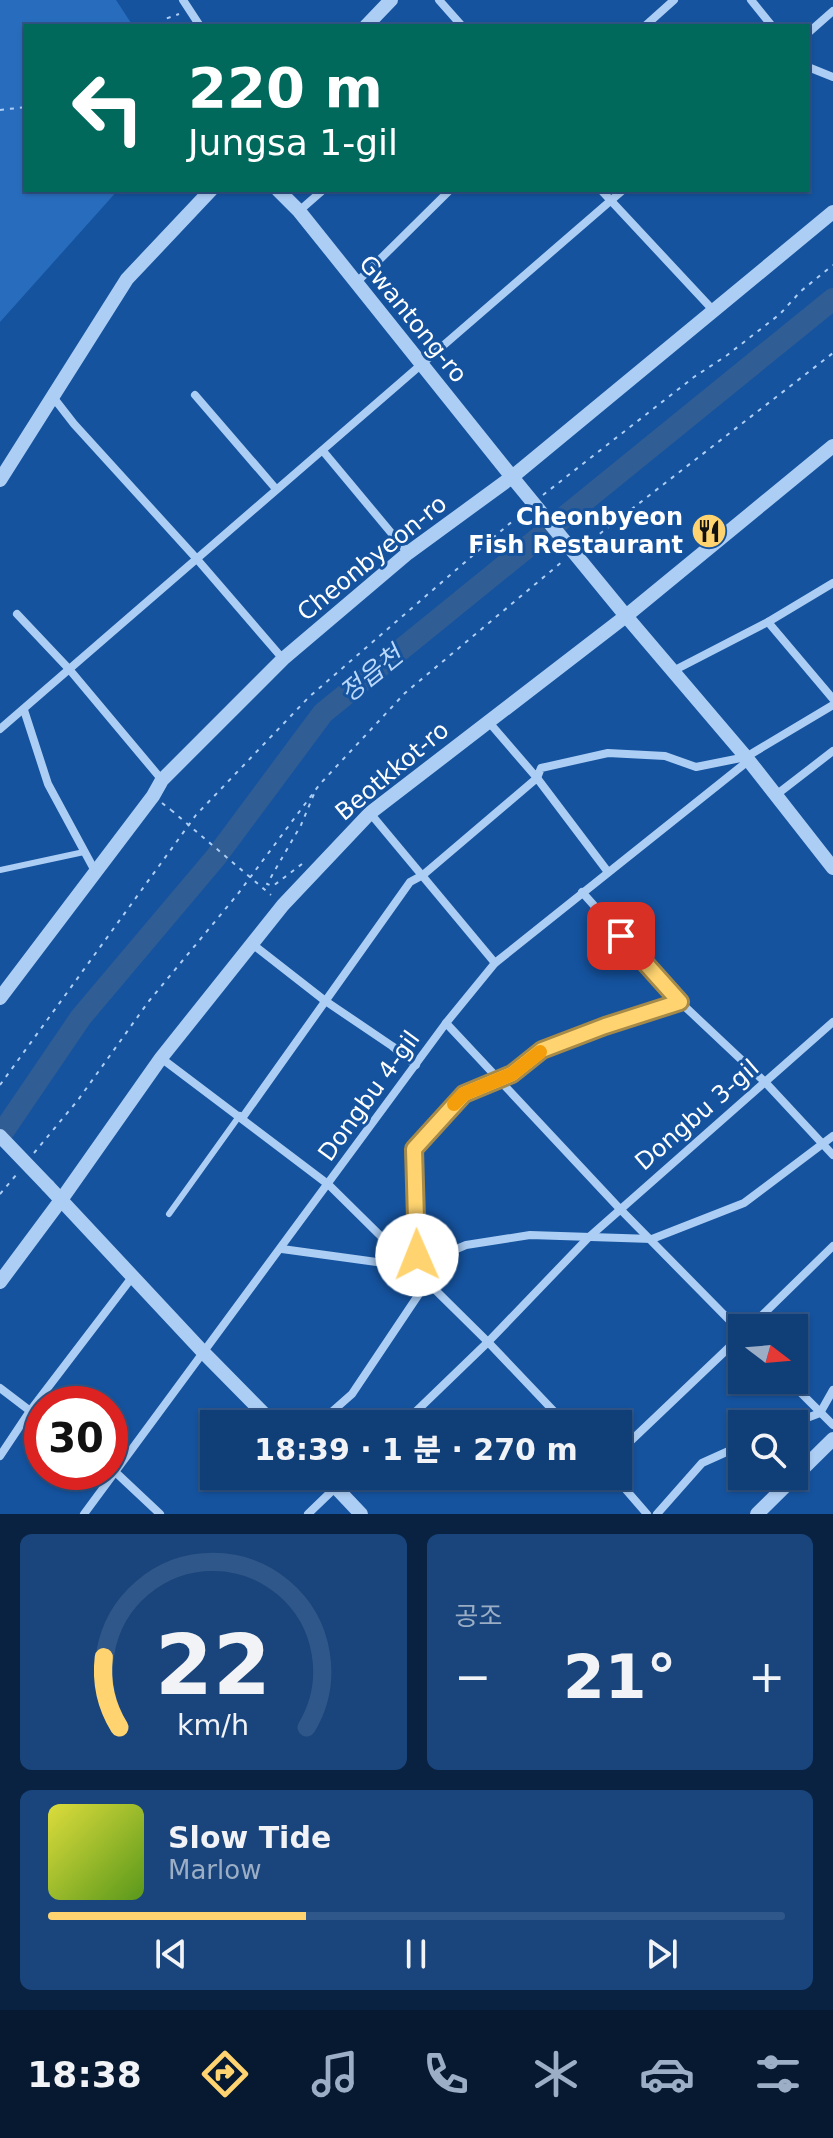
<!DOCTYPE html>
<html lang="ko">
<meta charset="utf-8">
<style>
:root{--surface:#103e77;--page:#19457c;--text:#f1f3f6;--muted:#9caec6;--line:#305789;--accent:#ffd470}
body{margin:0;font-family:"DejaVu Sans","Noto Sans KR",sans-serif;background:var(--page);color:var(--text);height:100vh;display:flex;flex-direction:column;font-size:30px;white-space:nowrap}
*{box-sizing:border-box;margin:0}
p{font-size:26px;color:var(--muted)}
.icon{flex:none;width:44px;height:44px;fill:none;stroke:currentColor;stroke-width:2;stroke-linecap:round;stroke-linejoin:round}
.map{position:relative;height:1514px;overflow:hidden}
.details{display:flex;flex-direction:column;gap:20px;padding:20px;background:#092241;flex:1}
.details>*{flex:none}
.banner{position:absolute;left:24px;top:24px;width:786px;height:168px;border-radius:0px;box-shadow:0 2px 6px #0004,0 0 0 2px var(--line);background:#00695c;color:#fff;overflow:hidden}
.needle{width:52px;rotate:106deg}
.buttons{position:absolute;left:728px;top:1314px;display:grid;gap:16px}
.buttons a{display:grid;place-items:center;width:80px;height:80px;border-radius:0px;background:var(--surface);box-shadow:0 2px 6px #0004,0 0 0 2px var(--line);font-size:40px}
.speed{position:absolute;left:24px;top:1386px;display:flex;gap:16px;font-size:40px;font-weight:700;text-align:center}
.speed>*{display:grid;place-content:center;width:104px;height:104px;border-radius:50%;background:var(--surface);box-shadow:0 2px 6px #0004,0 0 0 2px var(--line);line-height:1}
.speed .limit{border:12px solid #d22;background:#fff;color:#111}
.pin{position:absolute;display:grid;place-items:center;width:68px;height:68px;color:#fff;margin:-34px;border-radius:16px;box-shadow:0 4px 12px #0006}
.me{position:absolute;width:88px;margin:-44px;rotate:359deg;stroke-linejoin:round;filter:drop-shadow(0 0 6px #0008)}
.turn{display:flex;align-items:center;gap:28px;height:168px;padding:0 32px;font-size:36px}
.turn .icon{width:104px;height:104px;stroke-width:2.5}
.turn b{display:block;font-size:56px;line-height:68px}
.big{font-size:60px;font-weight:800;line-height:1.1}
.details .tile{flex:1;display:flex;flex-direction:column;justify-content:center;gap:12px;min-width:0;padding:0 28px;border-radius:12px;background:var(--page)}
.details .dial{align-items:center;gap:0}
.dial svg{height:208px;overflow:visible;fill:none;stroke:var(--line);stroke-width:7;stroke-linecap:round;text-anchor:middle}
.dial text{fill:var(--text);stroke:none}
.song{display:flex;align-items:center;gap:24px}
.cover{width:96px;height:96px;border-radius:12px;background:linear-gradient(135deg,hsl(60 70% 55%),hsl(90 70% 35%))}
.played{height:8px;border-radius:4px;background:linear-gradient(90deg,var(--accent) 35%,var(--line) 35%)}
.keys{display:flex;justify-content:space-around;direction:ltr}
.heat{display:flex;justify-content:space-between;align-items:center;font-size:44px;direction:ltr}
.details .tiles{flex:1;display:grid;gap:20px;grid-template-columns:1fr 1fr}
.tile:last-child{grid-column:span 2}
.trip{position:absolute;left:200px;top:1410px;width:432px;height:80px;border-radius:0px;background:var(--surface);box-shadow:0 2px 6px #0004,0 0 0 2px var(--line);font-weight:800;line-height:80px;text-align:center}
.menu{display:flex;height:128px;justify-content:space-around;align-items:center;background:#061930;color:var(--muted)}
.menu .icon{width:56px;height:56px}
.menu .active{color:var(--accent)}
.menu b{font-size:36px;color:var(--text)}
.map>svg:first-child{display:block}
.green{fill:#286dbd}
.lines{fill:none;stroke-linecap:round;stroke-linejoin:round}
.river{stroke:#305d94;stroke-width:22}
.path{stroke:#adcef4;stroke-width:2;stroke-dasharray:4 6;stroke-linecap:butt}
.service{stroke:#adcef4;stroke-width:6}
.minor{stroke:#adcef4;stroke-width:8}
.tertiary{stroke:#adcef4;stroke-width:14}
.path-bridge{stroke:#adcef4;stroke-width:2;stroke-dasharray:4 6;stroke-linecap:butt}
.tertiary-bridge{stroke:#adcef4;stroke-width:14}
.route-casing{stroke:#a68a49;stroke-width:20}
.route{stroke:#ffd470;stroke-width:14}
.slow{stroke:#f59e0b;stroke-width:14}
.labels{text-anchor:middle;stroke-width:6;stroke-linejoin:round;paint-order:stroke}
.street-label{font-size:24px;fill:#fff;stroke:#15539f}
.poi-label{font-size:24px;font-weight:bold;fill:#fff;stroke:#15539f;text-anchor:end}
.water-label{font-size:26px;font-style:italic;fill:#bad8fa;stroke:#15539f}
</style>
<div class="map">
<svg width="833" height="1514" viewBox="0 0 833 1514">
<rect width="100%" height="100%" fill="#15539f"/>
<path class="green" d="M0 0H116L133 26H26V190H118L0 322Z"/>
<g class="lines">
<path class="river" d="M0 1136 81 1017 216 857 323 713 833 299"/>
<g class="path">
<path d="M161 26 165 19 179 14"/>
<path d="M0 110 26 107"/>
<path d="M543 495 694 377 726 356 780 314 801 291 833 265"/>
<path d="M584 546 833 353"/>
<path d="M162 803 171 810"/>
<path d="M302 864 273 886 267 884 301 825 314 794"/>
<path d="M0 1085 196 815 309 697 523 512"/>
<path d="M34 1153 78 1100 149 1001 237 895 320 784 405 693 563 561"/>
<path d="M0 1194 17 1174"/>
</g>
<g class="service">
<path d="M0 870 84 852"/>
<path d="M169 1214 240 1115"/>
</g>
<g class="minor">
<path d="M183 0 200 26"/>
<path d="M439 0 462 26"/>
<path d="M751 0 772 26"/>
<path d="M645 26 674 0"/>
<path d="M808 33 833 11"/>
<path d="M808 67 833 77"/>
<path d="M601 190 712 309"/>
<path d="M299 211 323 190"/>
<path d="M356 283 450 190"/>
<path d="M195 395 276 489"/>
<path d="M53 397 74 424 196 558 283 659"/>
<path d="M323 451 408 553"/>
<path d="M17 614 69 669 162 780"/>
<path d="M768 622 833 699"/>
<path d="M673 671 768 622 833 583"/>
<path d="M24 710 48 784 95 871"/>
<path d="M487 720 537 778 541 768 608 753 665 756 696 767 746 757 833 705"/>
<path d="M0 729 623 190"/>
<path d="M776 795 833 751"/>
<path d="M370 813 495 963"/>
<path d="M582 892 680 1002 765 1082 833 1155"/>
<path d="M251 943 324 1000 392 1046 416 1065"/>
<path d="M446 1023 620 1209 742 1333"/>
<path d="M161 1058 329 1185 488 1342 566 1424"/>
<path d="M243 1117 410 882 423 875 537 778 608 872"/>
<path d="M282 1249 413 1267"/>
<path d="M414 1267 466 1245 530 1235 652 1239 744 1203 833 1136"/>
<path d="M749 1328 833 1246"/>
<path d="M788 1380 833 1425"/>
<path d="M0 1388 42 1420"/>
<path d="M318 1424 352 1394 419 1294 414 1267 417 1255 414 1149 464 1094 512 1074 542 1050 605 1026 680 1002"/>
<path d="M403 1424 488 1342 588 1238 833 1022"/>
<path d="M791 1424 820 1413 833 1390"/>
<path d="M618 1453 742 1335"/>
<path d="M0 1456 30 1411 133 1276"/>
<path d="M110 1467 160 1514"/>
<path d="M614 1476 647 1514"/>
<path d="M337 1489 350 1476"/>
<path d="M84 1514 446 1023 495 963 748 761"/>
<path d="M308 1514 336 1487"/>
<path d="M657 1514 702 1463 742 1445"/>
</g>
<g class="tertiary">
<path d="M366 26 391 0"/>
<path d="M278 190 299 211 512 477"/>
<path d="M0 480 127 279 211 190"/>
<path d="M626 616 746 757 833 868"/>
<path d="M0 998 153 796 162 780 283 659 408 553 512 477 833 212"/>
<path d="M48 1186 204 1353 274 1424"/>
<path d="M0 1282 61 1200 161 1058 283 905 370 813 626 616 833 446"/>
<path d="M325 1476 361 1514"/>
<path d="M757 1514 833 1439"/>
</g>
<path class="path-bridge" d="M171 810 271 895"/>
<g class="tertiary-bridge">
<path d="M512 477 626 616"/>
<path d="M0 1136 48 1186"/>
</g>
</g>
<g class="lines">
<defs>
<path id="route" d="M417 1255 414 1149 464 1094 512 1074 542 1050 605 1026 680 1002 621 936"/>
</defs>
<use href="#route" class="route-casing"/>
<use href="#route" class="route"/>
<path class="slow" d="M454 1104 464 1094 512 1074 540 1052"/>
</g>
<defs>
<symbol id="restaurant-disc" viewBox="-11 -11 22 22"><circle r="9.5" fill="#ffd470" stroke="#15539f"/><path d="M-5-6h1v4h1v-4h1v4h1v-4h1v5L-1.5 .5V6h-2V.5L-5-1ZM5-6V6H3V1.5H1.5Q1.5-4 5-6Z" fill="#111"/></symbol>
</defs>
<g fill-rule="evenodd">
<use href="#restaurant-disc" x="689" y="511" width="40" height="40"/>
</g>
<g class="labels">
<g class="street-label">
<text transform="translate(413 319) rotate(51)" y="8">Gwantong-ro</text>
<text transform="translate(372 558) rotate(-39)" y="8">Cheonbyeon-ro</text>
<text transform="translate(392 771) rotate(-40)" y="8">Beotkkot-ro</text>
<text transform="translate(369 1096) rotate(-54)" y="8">Dongbu 4-gil</text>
<text transform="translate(697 1115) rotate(-41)" y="8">Dongbu 3-gil</text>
</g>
<g class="poi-label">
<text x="683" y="525">Cheonbyeon<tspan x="683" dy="28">Fish Restaurant</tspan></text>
</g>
<g class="water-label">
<text transform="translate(371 674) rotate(-39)" y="9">정읍천</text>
</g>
</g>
</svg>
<div class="buttons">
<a><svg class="needle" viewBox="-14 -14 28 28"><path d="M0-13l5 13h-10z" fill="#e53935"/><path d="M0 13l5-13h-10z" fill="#9caec6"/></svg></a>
<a><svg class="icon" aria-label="search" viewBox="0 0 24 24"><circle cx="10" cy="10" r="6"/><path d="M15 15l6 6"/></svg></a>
</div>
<div class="speed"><div class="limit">30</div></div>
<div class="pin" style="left:621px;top:936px;background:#d93025"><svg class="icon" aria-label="arrive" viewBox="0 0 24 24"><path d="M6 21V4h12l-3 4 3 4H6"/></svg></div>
<svg class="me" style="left:417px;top:1255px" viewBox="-20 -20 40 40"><circle r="19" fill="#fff"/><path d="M0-13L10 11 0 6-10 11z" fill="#ffd470"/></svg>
<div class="trip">18:39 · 1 분 · 270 m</div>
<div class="banner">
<div class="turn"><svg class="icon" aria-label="left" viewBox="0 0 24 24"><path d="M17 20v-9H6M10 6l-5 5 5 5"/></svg><div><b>220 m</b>Jungsa 1-gil</div></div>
</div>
</div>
<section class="details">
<div class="tiles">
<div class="tile dial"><svg viewBox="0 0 100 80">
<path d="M14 69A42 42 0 1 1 86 69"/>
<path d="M14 69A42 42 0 0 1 8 42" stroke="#ffd470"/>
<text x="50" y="56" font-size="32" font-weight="700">22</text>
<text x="50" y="72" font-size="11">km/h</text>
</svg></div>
<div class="tile"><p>공조</p>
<div class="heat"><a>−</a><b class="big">21°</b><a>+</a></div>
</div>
<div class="tile">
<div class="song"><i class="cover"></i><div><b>Slow Tide</b><p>Marlow</p></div></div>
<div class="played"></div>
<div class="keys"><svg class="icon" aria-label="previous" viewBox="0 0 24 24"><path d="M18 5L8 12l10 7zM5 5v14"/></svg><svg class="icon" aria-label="pause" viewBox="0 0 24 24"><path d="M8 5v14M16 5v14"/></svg><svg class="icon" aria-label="next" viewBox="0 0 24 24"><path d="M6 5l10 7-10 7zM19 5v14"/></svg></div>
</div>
</div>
</section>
<nav class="menu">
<b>18:38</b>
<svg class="icon active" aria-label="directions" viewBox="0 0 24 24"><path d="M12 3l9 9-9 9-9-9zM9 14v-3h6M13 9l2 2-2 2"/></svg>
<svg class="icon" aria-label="music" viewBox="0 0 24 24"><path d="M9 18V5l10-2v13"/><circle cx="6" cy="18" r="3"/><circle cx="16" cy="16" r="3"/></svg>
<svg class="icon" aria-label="phone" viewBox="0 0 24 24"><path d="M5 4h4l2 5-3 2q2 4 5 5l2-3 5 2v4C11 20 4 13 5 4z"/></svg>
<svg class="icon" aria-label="climate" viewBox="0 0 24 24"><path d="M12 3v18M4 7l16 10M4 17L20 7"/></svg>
<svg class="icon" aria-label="car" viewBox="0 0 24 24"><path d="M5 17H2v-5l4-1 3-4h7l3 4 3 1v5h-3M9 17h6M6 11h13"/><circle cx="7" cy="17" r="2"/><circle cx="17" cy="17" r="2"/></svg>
<svg class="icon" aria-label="filters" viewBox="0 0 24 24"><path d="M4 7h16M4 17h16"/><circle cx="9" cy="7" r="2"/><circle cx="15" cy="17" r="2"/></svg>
</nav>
